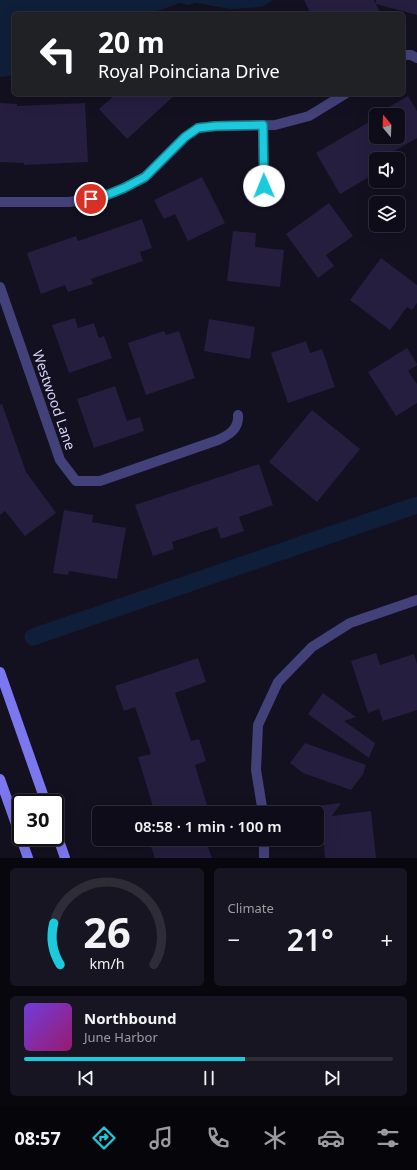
<!DOCTYPE html>
<meta charset="utf-8">
<style>
:root{--surface:#0e0c18;--page:#171521;--text:#f1f3f6;--muted:#9b9ba2;--line:#2e2c37;--accent:#1ccade}
body{margin:0;font-family:"Noto Sans",sans-serif;background:var(--page);color:var(--text);height:100vh;display:flex;flex-direction:column;font-size:15px;white-space:nowrap}
*{box-sizing:border-box;margin:0}
p{font-size:13px;color:var(--muted)}
.icon{flex:none;width:22px;height:22px;fill:none;stroke:currentColor;stroke-width:2;stroke-linecap:round;stroke-linejoin:round}
.map{position:relative;height:858px;overflow:hidden}
.sheet{display:flex;flex-direction:column;gap:10px;padding:10px;background:#08070d;flex:1}
.sheet>*{flex:none}
.top-card{position:absolute;left:12px;top:12px;width:393px;height:84px;border-radius:6px;box-shadow:0 4px 16px #0002,0 0 0 1px var(--line);background:#202124;color:#fff;overflow:hidden}
.needle{width:26px;rotate:341deg}
.tools{position:absolute;left:369px;top:108px;display:grid;gap:8px}
.tools a{display:grid;place-items:center;width:36px;height:36px;border-radius:6px;background:var(--surface);box-shadow:0 4px 16px #0002,0 0 0 1px var(--line);font-size:20px}
.speed{position:absolute;left:12px;top:794px;display:flex;gap:8px;font-size:20px;font-weight:700;text-align:center}
.speed>*{display:grid;place-content:center;width:52px;height:52px;border-radius:50%;background:var(--surface);box-shadow:0 4px 16px #0002,0 0 0 1px var(--line);line-height:1}
.speed .limit{border:2px solid #111;border-radius:6px;background:#fff;color:#111}
.pin{position:absolute;display:grid;place-items:center;width:34px;height:34px;color:#fff;margin:-17px;border:2px solid #fff;border-radius:50%;box-shadow:0 1px 4px #0007}
.me{position:absolute;width:44px;margin:-22px;rotate:359deg;stroke-linejoin:round;filter:drop-shadow(0 0 3px #0008)}
.turn{display:flex;align-items:center;gap:14px;height:84px;padding:0 20px;font-size:18px}
.turn .icon{width:52px;height:52px;stroke-width:2.5}
.turn b{display:block;font-size:28px;line-height:34px}
.big{font-size:30px;font-weight:600;line-height:1.1}
.sheet .widget{flex:1;display:flex;flex-direction:column;justify-content:center;gap:6px;min-width:0;padding:0 14px;border-radius:6px;background:var(--page)}
.sheet .dial{align-items:center;gap:0}
.dial svg{height:104px;overflow:visible;fill:none;stroke:var(--line);stroke-width:7;stroke-linecap:round;text-anchor:middle}
.dial text{fill:var(--text);stroke:none}
.song{display:flex;align-items:center;gap:12px}
.cover{width:48px;height:48px;border-radius:6px;background:linear-gradient(135deg,hsl(260 70% 55%),hsl(320 70% 35%))}
.played{height:4px;border-radius:2px;background:linear-gradient(90deg,var(--accent) 60%,var(--line) 60%)}
.keys{display:flex;justify-content:space-around;direction:ltr}
.heat{display:flex;justify-content:space-between;align-items:center;font-size:22px;direction:ltr}
.sheet .tiles{flex:1;display:grid;gap:10px;grid-template-columns:1fr 1fr}
.widget:last-child{grid-column:span 2}
.trip{position:absolute;left:92px;top:806px;width:232px;height:40px;border-radius:6px;background:var(--surface);box-shadow:0 4px 16px #0002,0 0 0 1px var(--line);font-weight:600;line-height:40px;text-align:center}
.tabs{display:flex;height:64px;justify-content:space-around;align-items:center;background:#06050a;color:var(--muted)}
.tabs .icon{width:28px;height:28px}
.tabs .on{color:var(--accent)}
.tabs b{font-size:18px;color:var(--text)}
.map>svg:first-child{display:block}
.water{fill:#101f39}
.lines{fill:none;stroke-linecap:round;stroke-linejoin:round}
.canal{stroke:#101f39;stroke-width:17}
.building{fill:#251e3f;fill-rule:evenodd}
.street{stroke:#434179;stroke-width:10}
.secondary{stroke:#7b77ee;stroke-width:10}
.route-casing{stroke:#128390;stroke-width:10}
.route{stroke:#1ccade;stroke-width:7}
.labels{text-anchor:middle;stroke-width:4;stroke-linejoin:round;paint-order:stroke}
.street-label{font-size:14px;fill:#d9d4fa;stroke:#131020}
</style>
<div class="map">
<svg width="417" height="858" viewBox="0 0 417 858">
<rect width="100%" height="100%" fill="#131020"/>
<path class="water" d="M0 0H273L262 7 230 9 196 3 189 5 180 3 149 14H14V75L0 77Z"/>
<g class="lines">
<path class="canal" d="M33 637 417 505"/>
</g>
<g class="building">
<path d="M304 0H374L376 4V0H417V15L376 4 381 14H311Z"/>
<path d="M116 94H176L127 139 99 109Z"/>
<path d="M408 96 417 111V138L380 159H376V173L340 194 316 153 369 122 368 119ZM376 115H398V137H376Z"/>
<path d="M0 103 17 104V106L85 103 88 162 24 165V163L0 162Z"/>
<path d="M202 177 225 223 188 241 175 214 164 219 154 200Z"/>
<path d="M329 203 353 236 326 255 334 266 318 278 286 234Z"/>
<path d="M142 219 152 248 140 252 143 261 91 279 93 284 68 292 65 285 41 294 27 253 76 236 78 241Z"/>
<path d="M233 231 256 233 255 247 284 250 280 287 227 281Z"/>
<path d="M381 258 417 285V303L412 310 407 307 390 330 350 300Z"/>
<path d="M75 318 78 328 94 323 99 338 104 336 112 358 69 373 52 325Z"/>
<path d="M209 319 255 327 250 359 204 351Z"/>
<path d="M164 331 166 335 179 331 195 378 146 395 128 343Z"/>
<path d="M306 341 310 353 322 349 335 387 288 403 271 353Z"/>
<path d="M407 348 417 364V365L408 371 417 384V403L396 416 368 372Z"/>
<path d="M115 386 127 421 140 417 144 431 94 448 77 399Z"/>
<path d="M2 404 26 472 56 513 25 536 5 511 0 515V405Z"/>
<path d="M312 410 360 449 317 502 269 462Z"/>
<path d="M259 464 273 505 239 517 244 531 221 539 217 527 172 542 174 549 153 556 135 505Z"/>
<path d="M64 510 93 515 92 522 126 528 117 579 69 571 68 575 53 573Z"/>
<path d="M376 653 380 665 414 654 417 664V710L383 721 379 709 368 713 351 661Z"/>
<path d="M198 658 206 682 175 693 191 741 199 739 206 761 195 765 207 805 181 813H155L138 757 151 754 135 707 124 711 115 686Z"/>
<path d="M323 693 356 717 344 721 375 743 369 758 308 714Z"/>
<path d="M305 743 366 765 363 774 351 790 303 773 290 763Z"/>
<path d="M341 803 332 816 371 811 376 858H325L323 835 317 836V806Z"/>
<path d="M148 839H205L212 858H155Z"/>
</g>
<g class="lines">
<g class="street">
<path d="M403 55H411L417 58"/>
<path d="M263 125 264 186"/>
<path d="M0 202H69L103 197 124 188 145 177 185 137 198 128 216 126 275 125 309 116 345 94"/>
<path d="M0 287 60 460 76 481H100L218 440C229 435 239 429 238 415"/>
<path d="M263 813 256 770 258 725 278 682 312 647 350 623 417 600"/>
<path d="M264 858V839"/>
</g>
<g class="secondary">
<path d="M0 672 46 803"/>
<path d="M0 779 28 858"/>
<path d="M55 829 65 858"/>
</g>
</g>
<g class="lines">
<defs>
<path id="route" d="M91 199 102 197 124 188 145 177 185 137 198 128 216 126 263 125 264 186"/>
</defs>
<use href="#route" class="route-casing"/>
<use href="#route" class="route"/>
</g>
<g class="labels">
<g class="street-label">
<text transform="translate(54 400) rotate(71)" y="5">Westwood Lane</text>
</g>
</g>
</svg>
<div class="tools">
<a><svg class="needle" viewBox="-14 -14 28 28"><path d="M0-13l5 13h-10z" fill="#e53935"/><path d="M0 13l5-13h-10z" fill="#9b9ba2"/></svg></a>
<a><svg class="icon" aria-label="sound" viewBox="0 0 24 24"><path d="M4 9h4l5-4v14l-5-4H4zM17 9q2 3 0 6"/></svg></a>
<a><svg class="icon" aria-label="layers" viewBox="0 0 24 24"><path d="M12 4l9 5-9 5-9-5zM3 14l9 5 9-5"/></svg></a>
</div>
<div class="speed"><div class="limit">30</div></div>
<div class="pin" style="left:91px;top:199px;background:#d93025"><svg class="icon" aria-label="arrive" viewBox="0 0 24 24"><path d="M6 21V4h12l-3 4 3 4H6"/></svg></div>
<svg class="me" style="left:264px;top:186px" viewBox="-20 -20 40 40"><circle r="19" fill="#fff"/><path d="M0-13L10 11 0 6-10 11z" fill="#1ccade"/></svg>
<div class="trip">08:58 · 1 min · 100 m</div>
<div class="top-card">
<div class="turn"><svg class="icon" aria-label="left" viewBox="0 0 24 24"><path d="M17 20v-9H6M10 6l-5 5 5 5"/></svg><div><b>20 m</b>Royal Poinciana Drive</div></div>
</div>
</div>
<section class="sheet">
<div class="tiles">
<div class="widget dial"><svg viewBox="0 0 100 80">
<path d="M14 69A42 42 0 1 1 86 69"/>
<path d="M14 69A42 42 0 0 1 9 37" stroke="#1ccade"/>
<text x="50" y="56" font-size="32" font-weight="700">26</text>
<text x="50" y="72" font-size="11">km/h</text>
</svg></div>
<div class="widget"><p>Climate</p>
<div class="heat"><a>−</a><b class="big">21°</b><a>+</a></div>
</div>
<div class="widget">
<div class="song"><i class="cover"></i><div><b>Northbound</b><p>June Harbor</p></div></div>
<div class="played"></div>
<div class="keys"><svg class="icon" aria-label="previous" viewBox="0 0 24 24"><path d="M18 5L8 12l10 7zM5 5v14"/></svg><svg class="icon" aria-label="pause" viewBox="0 0 24 24"><path d="M8 5v14M16 5v14"/></svg><svg class="icon" aria-label="next" viewBox="0 0 24 24"><path d="M6 5l10 7-10 7zM19 5v14"/></svg></div>
</div>
</div>
</section>
<nav class="tabs">
<b>08:57</b>
<svg class="icon on" aria-label="directions" viewBox="0 0 24 24"><path d="M12 3l9 9-9 9-9-9zM9 14v-3h6M13 9l2 2-2 2"/></svg>
<svg class="icon" aria-label="music" viewBox="0 0 24 24"><path d="M9 18V5l10-2v13"/><circle cx="6" cy="18" r="3"/><circle cx="16" cy="16" r="3"/></svg>
<svg class="icon" aria-label="phone" viewBox="0 0 24 24"><path d="M5 4h4l2 5-3 2q2 4 5 5l2-3 5 2v4C11 20 4 13 5 4z"/></svg>
<svg class="icon" aria-label="climate" viewBox="0 0 24 24"><path d="M12 3v18M4 7l16 10M4 17L20 7"/></svg>
<svg class="icon" aria-label="car" viewBox="0 0 24 24"><path d="M5 17H2v-5l4-1 3-4h7l3 4 3 1v5h-3M9 17h6M6 11h13"/><circle cx="7" cy="17" r="2"/><circle cx="17" cy="17" r="2"/></svg>
<svg class="icon" aria-label="filters" viewBox="0 0 24 24"><path d="M4 7h16M4 17h16"/><circle cx="9" cy="7" r="2"/><circle cx="15" cy="17" r="2"/></svg>
</nav>
